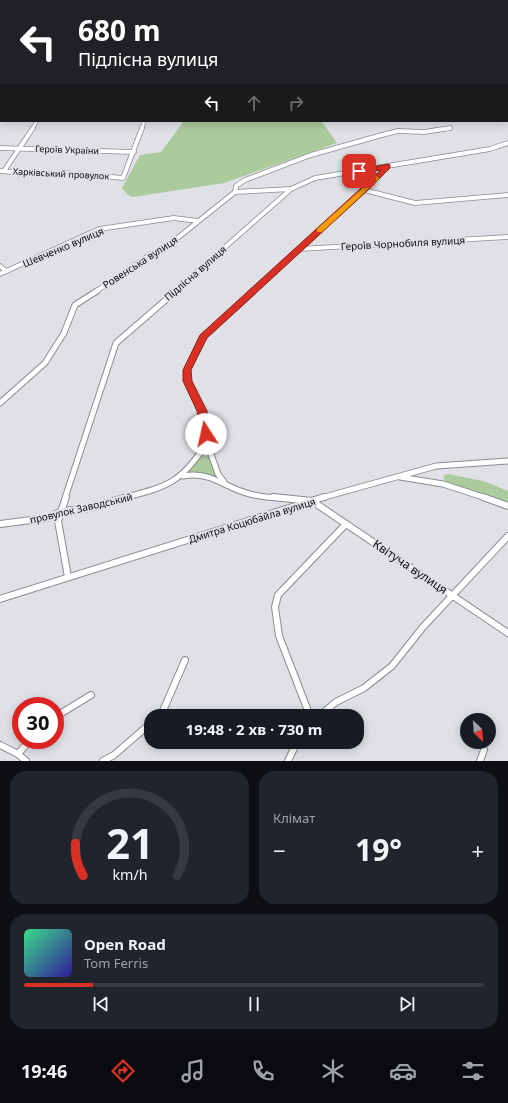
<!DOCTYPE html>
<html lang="uk">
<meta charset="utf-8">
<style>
:root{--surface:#171b24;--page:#20242c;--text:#f1f3f6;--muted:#9ea1a6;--line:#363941;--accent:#d93025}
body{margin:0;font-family:"Noto Sans",sans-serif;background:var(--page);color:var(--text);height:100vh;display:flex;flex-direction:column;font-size:15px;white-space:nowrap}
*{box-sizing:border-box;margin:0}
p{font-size:13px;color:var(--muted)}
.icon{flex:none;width:22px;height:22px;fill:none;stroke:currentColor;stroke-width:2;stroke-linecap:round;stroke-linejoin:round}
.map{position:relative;height:761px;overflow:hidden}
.details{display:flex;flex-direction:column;gap:10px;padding:10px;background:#0d0f14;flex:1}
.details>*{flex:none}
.hud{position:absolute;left:0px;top:0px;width:508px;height:122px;box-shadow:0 2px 10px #0003;background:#202124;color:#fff;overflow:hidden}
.needle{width:26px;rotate:155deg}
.tools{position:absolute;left:460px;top:713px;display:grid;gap:8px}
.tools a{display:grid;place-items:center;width:36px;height:36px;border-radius:50%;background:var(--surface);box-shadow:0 2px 10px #0003;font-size:20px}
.speed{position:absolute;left:12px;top:697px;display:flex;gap:8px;font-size:20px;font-weight:700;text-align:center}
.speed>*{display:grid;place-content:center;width:52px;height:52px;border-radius:50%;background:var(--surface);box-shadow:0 2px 10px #0003;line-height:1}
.speed .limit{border:6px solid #d22;background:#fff;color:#111}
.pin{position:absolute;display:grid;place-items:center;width:34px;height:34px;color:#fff;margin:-17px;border-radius:8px;box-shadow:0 2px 6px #0006}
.me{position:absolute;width:44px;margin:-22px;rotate:350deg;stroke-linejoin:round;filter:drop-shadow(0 0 3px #0008)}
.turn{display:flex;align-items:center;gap:14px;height:84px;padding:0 12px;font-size:18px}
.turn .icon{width:52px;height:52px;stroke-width:2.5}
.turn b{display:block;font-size:28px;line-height:34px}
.lanes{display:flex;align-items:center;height:38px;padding:0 12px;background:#0003;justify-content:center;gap:20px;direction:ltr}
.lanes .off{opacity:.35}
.big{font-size:30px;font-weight:700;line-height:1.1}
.details .widget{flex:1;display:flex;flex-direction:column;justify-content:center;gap:6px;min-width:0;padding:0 14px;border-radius:16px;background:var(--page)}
.details .dial{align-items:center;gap:0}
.dial svg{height:104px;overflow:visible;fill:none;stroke:var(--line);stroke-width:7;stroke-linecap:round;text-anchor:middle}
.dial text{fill:var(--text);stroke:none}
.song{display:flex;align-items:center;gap:12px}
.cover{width:48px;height:48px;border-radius:6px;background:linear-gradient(135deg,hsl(150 70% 55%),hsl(250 70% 35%))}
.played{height:4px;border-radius:2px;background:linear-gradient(90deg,var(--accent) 15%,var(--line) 15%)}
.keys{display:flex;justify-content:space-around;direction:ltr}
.heat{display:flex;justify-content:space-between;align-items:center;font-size:22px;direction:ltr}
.details .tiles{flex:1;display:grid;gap:10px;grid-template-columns:1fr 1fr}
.widget:last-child{grid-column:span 2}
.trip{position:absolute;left:144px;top:709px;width:220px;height:40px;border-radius:16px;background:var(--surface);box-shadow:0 2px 10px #0003;font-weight:700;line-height:40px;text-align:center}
.dock{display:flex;height:64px;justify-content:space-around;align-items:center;background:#090b0e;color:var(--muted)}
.dock .icon{width:28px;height:28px}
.dock .selected{color:var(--accent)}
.dock b{font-size:18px;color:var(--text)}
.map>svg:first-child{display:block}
.green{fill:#accb9d}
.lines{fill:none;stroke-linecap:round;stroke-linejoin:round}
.minor-far3-casing{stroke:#8a8c91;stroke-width:4}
.minor-far2-casing{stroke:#8a8c91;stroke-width:5.5}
.minor-far1-casing{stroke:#8a8c91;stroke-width:7}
.minor-casing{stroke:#8a8c91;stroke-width:8}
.primary-casing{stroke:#8a8c91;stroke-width:2}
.minor-far3{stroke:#fff;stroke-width:3}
.minor-far2{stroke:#fff;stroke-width:4}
.minor-far1{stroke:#fff;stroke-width:5}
.minor{stroke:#fff;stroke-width:6}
.primary{fill:#fff;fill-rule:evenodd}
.route{fill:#d93025;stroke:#8d1f18}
.slow{fill:#f59e0b}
.labels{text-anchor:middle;stroke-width:4;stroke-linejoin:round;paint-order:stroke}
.far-street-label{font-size:9px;fill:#0e0f11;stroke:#dfe1e6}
.street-label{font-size:10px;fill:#0e0f11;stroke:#dfe1e6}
.near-street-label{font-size:12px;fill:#0e0f11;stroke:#dfe1e6}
</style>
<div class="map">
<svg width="508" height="761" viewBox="0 0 508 761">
<rect width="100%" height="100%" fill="#dfe1e6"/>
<g class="green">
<path d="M93 0H508V103L507 1Z"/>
<path d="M184 121H321L337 143 224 183 133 197 128 195 122 188 140 155 161 152Z"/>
<path d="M207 443 224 482 209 477 183 476Z"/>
<path d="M448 474 483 481 508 491V505L448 484 444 480V475Z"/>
</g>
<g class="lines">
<defs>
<g id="minor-far3">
<path d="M32 129 37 121"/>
<path d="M142 129 144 121"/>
<path d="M447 129 450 128"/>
</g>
<g id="minor-far2">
<path d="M0 148 134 152"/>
<path d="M0 171 34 174 64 173 123 178 142 128"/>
<path d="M4 171 33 128"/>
<path d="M364 190 415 203 508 195"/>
<path d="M235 192 291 189"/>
<path d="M299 249 508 237"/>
<path d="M0 266 6 271"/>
<path d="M0 274 99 229 174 218 198 221"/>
<path d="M95 292 151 254 165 248 235 192 236 186 245 180 311 155 382 135 398 131 424 132 450 128"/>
<path d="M174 292 291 189 315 178 490 149 508 143"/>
<path d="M253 292 364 190 388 166"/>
</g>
<g id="minor-far1">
<path d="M0 403 45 363 64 333 75 305 97 291"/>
<path d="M183 476C213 471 224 488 250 494 261 497 273 498 284 498"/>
<path d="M400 477 443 484 486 498"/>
<path d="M224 482 218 474 207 443 202 411 188 381 187 370 203 337 254 291"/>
<path d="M65 498 116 343 176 291"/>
<path d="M123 498C168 486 180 484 207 443"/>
<path d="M321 498 436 466 508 461"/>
</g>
<g id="minor">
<path d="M66 497 58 521 68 577"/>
<path d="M273 497 312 501 508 633"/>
<path d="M483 497 508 506"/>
<path d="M0 524 47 518 62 511 86 509 127 497"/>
<path d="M0 599 324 497"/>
<path d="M159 716 162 713 185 660"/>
<path d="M310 716 279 636 275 607 278 595 346 524"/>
<path d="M319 716 336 702 364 688 392 666 423 627 508 536"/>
<path d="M55 717 91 695"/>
<path d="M0 745 18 754 26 761"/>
<path d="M18 754 30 740"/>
<path d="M103 761 114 755 151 723"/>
<path d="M288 761 297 742"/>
<path d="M480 761 484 750"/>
</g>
<path id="primary" d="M65 0H71L65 1Z"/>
</defs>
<use href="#minor-far3" class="minor-far3-casing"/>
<use href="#minor-far2" class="minor-far2-casing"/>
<use href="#minor-far1" class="minor-far1-casing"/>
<use href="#minor" class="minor-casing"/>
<use href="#primary" class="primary-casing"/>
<use href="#minor-far3" class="minor-far3"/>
<use href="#minor-far2" class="minor-far2"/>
<use href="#minor-far1" class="minor-far1"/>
<use href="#minor" class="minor"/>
<use href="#primary" class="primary"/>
</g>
<path class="route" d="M388 164 390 165V168L367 191 207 338 191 370 192 381 207 411 211 434 210 437H203L197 411 183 381V370L200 335 381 170 359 173H356V170Z"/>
<path class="slow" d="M376 176 379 178 378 180 322 232H317V229Z"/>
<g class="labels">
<g class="far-street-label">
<text transform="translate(67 150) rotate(2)" y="3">Героїв України</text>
<text transform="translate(61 174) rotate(3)" y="3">Харківський провулок</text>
</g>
<g class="street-label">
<text transform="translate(403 243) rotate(-3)" y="4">Героїв Чорнобиля вулиця</text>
<text transform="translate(63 247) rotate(-23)" y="4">Шевченко вулиця</text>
<text transform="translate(140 262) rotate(-33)" y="4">Ровенська вулиця</text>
<text transform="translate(195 273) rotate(-41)" y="4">Підлісна вулиця</text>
<text transform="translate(81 508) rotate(-13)" y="4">провулок Заводський</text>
<text transform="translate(252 520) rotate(-17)" y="4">Дмитра Коцюбайла вулиця</text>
</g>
<g class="near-street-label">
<text transform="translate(410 567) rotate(34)" y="4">Квітуча вулиця</text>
</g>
</g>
</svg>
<div class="tools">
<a><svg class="needle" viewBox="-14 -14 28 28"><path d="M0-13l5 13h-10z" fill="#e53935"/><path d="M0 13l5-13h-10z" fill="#9ea1a6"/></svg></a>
</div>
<div class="speed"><div class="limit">30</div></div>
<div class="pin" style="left:359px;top:171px;background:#d93025"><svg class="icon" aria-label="arrive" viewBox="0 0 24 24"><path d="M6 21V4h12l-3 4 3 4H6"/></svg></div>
<svg class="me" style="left:206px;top:434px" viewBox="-20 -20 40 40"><circle r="19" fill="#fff"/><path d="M0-13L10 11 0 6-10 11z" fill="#d93025"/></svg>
<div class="trip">19:48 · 2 хв · 730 m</div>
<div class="hud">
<div class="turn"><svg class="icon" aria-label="left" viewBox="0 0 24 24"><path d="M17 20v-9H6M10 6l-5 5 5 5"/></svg><div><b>680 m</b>Підлісна вулиця</div></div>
<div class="lanes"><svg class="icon" aria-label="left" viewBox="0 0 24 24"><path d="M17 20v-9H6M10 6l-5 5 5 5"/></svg><svg class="icon off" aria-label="ahead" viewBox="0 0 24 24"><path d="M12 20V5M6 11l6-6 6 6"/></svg><svg class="icon off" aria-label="right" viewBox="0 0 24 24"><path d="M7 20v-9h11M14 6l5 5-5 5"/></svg></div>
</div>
</div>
<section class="details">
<div class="tiles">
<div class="widget dial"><svg viewBox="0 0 100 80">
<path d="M14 69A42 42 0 1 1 86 69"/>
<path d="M14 69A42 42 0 0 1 8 44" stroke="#d93025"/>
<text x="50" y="56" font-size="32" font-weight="700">21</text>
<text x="50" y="72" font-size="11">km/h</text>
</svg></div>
<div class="widget"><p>Клімат</p>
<div class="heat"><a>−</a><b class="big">19°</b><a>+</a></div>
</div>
<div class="widget">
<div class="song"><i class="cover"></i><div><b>Open Road</b><p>Tom Ferris</p></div></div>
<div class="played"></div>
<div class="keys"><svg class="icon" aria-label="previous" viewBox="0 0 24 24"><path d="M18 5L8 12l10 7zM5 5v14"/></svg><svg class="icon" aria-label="pause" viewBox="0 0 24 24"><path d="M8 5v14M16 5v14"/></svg><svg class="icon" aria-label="next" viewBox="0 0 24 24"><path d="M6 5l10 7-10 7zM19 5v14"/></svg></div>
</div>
</div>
</section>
<nav class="dock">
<b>19:46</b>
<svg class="icon selected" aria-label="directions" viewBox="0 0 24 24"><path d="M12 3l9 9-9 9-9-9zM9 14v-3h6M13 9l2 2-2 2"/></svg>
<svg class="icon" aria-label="music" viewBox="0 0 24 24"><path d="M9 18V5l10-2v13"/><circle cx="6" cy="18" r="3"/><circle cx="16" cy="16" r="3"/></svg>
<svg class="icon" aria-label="phone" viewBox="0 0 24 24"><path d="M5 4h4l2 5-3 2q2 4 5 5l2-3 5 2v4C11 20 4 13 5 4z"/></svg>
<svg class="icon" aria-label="climate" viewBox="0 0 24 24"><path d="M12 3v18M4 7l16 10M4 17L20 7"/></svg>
<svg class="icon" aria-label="car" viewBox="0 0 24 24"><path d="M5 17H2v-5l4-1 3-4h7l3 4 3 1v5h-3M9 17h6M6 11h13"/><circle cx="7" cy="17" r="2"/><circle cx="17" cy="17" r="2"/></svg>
<svg class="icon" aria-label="filters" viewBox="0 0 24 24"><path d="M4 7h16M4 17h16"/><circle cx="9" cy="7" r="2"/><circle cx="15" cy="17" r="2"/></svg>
</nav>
